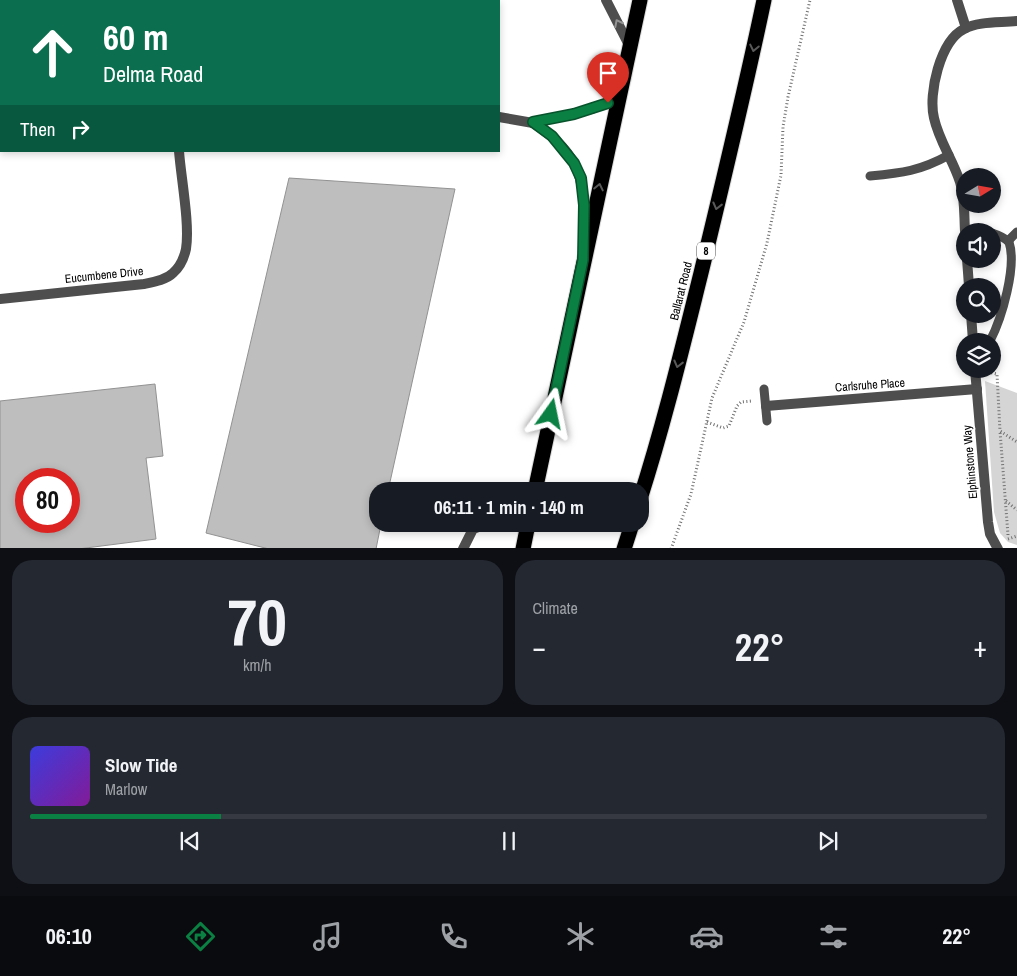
<!DOCTYPE html>
<meta charset="utf-8">
<style>
:root{--surface:#171b24;--page:#242831;--text:#f1f3f6;--muted:#9ea1a6;--line:#363941;--accent:#0b8043}
body{margin:0;font-family:"Archivo Narrow",sans-serif;background:var(--page);color:var(--text);height:100vh;display:flex;flex-direction:column;font-size:19px;white-space:nowrap}
*{box-sizing:border-box;margin:0}
p{font-size:16px;color:var(--muted)}
.icon{flex:none;width:28px;height:28px;fill:none;stroke:currentColor;stroke-width:2;stroke-linecap:round;stroke-linejoin:round}
.map{position:relative;height:548px;overflow:hidden}
.side{display:flex;flex-direction:column;gap:12px;padding:12px;background:#0d0f14;flex:1}
.side>*{flex:none}
.guide{position:absolute;left:0px;top:0px;width:500px;height:152px;box-shadow:0 2px 8px #0003;background:#0b6e4f;color:#fff;overflow:hidden}
.needle{width:32px;rotate:79deg}
.buttons{position:absolute;left:956px;top:168px;display:grid;gap:10px}
.buttons a{display:grid;place-items:center;width:45px;height:45px;border-radius:50%;background:var(--surface);box-shadow:0 2px 8px #0003;font-size:25px}
.speed{position:absolute;left:15px;top:468px;display:flex;gap:10px;font-size:25px;font-weight:700;text-align:center}
.speed>*{display:grid;place-content:center;width:65px;height:65px;border-radius:50%;background:var(--surface);box-shadow:0 2px 8px #0003;line-height:1}
.speed .limit{border:8px solid #d22;background:#fff;color:#111}
.pin{position:absolute;display:grid;place-items:center;width:42px;height:42px;color:#fff;margin:-51px -21px;border-radius:50% 50% 50% 0;rotate:-45deg;box-shadow:0 0 5px #0007}
.pin .icon{rotate:45deg}
.me{position:absolute;width:55px;margin:-28px;rotate:12deg;stroke-linejoin:round;filter:drop-shadow(0 0 4px #0008)}
.turn{display:flex;align-items:center;gap:18px;height:105px;padding:0 20px;font-size:22px}
.turn .icon{width:65px;height:65px;stroke-width:2.5}
.turn b{display:block;font-size:35px;line-height:42px}
.then{display:flex;align-items:center;height:48px;padding:0 20px;background:#0003;gap:10px;font-size:19px}
.big{font-size:38px;font-weight:800;line-height:1.1}
.side .widget{flex:1;display:flex;flex-direction:column;justify-content:center;gap:8px;min-width:0;padding:0 18px;border-radius:20px;background:var(--page)}
.side .dial{align-items:center;gap:0}
.dial b{font-size:65px;line-height:1}
.song{display:flex;align-items:center;gap:15px}
.cover{width:60px;height:60px;border-radius:8px;background:linear-gradient(135deg,hsl(240 70% 55%),hsl(290 70% 35%))}
.played{height:5px;border-radius:2px;background:linear-gradient(90deg,var(--accent) 20%,var(--line) 20%)}
.keys{display:flex;justify-content:space-around;direction:ltr}
.heat{display:flex;justify-content:space-between;align-items:center;font-size:28px;direction:ltr}
.side .tiles{flex:1;display:grid;gap:12px;grid-template-columns:1fr 1fr}
.widget:last-child{grid-column:span 2}
.trip{position:absolute;left:369px;top:482px;width:280px;height:50px;border-radius:20px;background:var(--surface);box-shadow:0 2px 8px #0003;font-weight:800;line-height:50px;text-align:center}
.dock{display:flex;height:80px;justify-content:space-around;align-items:center;background:#090b0e;color:var(--muted)}
.dock .icon{width:35px;height:35px}
.dock .current{color:var(--accent)}
.dock b{font-size:22px;color:var(--text)}
.map>svg:first-child{display:block}
.green{fill:#d5d5d5}
.building{fill:#bebebe;stroke:#929292;fill-rule:evenodd}
.lines{fill:none;stroke-linecap:round;stroke-linejoin:round}
.highway-casing{stroke:#dbdbdb;stroke-width:17}
.path{stroke:#707070;stroke-width:3;stroke-dasharray:1 2.5;stroke-linecap:butt}
.lane{stroke:#4e4e4e;stroke-width:9}
.street{stroke:#4e4e4e;stroke-width:10}
.highway{stroke:#000;stroke-width:15}
.oneway{stroke:#959595}
.oneway2{stroke:#595959}
.route-casing{stroke:#07532c;stroke-width:12}
.route{stroke:#0b8043;stroke-width:9}
.labels{text-anchor:middle;stroke-width:4;stroke-linejoin:round;paint-order:stroke}
.shield{fill:#fff;stroke:#4c4c4c;stroke-width:1}
.shield-label{font-size:11px;font-weight:bold;fill:#000}
.street-label{font-size:12px;fill:#000;stroke:#fff}
</style>
<div class="map">
<svg width="1017" height="549" viewBox="0 0 1017 549">
<rect width="100%" height="100%" fill="#fff"/>
<path class="green" d="M985 381 1017 393V545L1008 542 1000 533 994 512Z"/>
<g class="building">
<path d="M289 178 455 189 388 491H378V524H381L376 549H269L206 533Z"/>
<path d="M155 384 163 456 146 458 156 539 78 549H0V401ZM26 479H69V521H26Z"/>
</g>
<g class="lines">
<defs>
<g id="highway">
<path d="M535 491 640 0"/>
<path d="M640 499C664 424 682 349 701 273 723 182 745 91 764 0"/>
<path d="M523 549 528 524"/>
<path d="M624 549 632 524"/>
</g>
</defs>
<use href="#highway" class="highway-casing"/>
<g class="path">
<path d="M988 372 997 374 1000 431"/>
<path d="M707 422 723 428 729 426 737 406 741 402 752 401"/>
<path d="M1006 501 1017 510"/>
<path d="M1008 535 1000 431 1017 442"/>
<path d="M1008 539 1017 536"/>
<path d="M671 549 691 494 712 398 744 322 767 243 781 175 783 127 788 97 810 0"/>
</g>
<g class="lane">
<path d="M870 176C902 173 920 171 949 155"/>
<path d="M965 231H982"/>
<path d="M1008 241 1017 232"/>
<path d="M990 341C1002 318 1017 266 1009 242 1005 238 998 235 992 233"/>
<path d="M764 389 767 421"/>
</g>
<g class="street">
<path d="M606 0 630 47"/>
<path d="M957 0 966 28"/>
<path d="M189 1V0"/>
<path d="M499 117 533 123 592 109 618 98"/>
<path d="M533 123C584 156 585 183 584 240"/>
<path d="M965 231C964 215 965 197 960 182 953 160 939 141 934 118 928 94 940 41 964 29 979 21 1000 23 1017 21"/>
<path d="M967 259 969 286"/>
<path d="M0 299 144 284C154 282 166 280 173 273 180 267 184 258 186 249 190 224 181 178 179 151"/>
<path d="M971 314 973 341"/>
<path d="M975 369 988 522 990 534 998 549"/>
<path d="M766 406 977 389"/>
<path d="M463 549 473 529 486 524"/>
</g>
<use href="#highway" class="highway"/>
</g>
<defs><path id="oneway-chevron" d="M-2-3.5L2.5 0L-2 3.5" fill="none" stroke-width="1.6" stroke-linecap="round" stroke-linejoin="round" transform="scale(1.25)"/></defs>
<use class="oneway" href="#oneway-chevron" transform="translate(618 23) rotate(-117)"/>
<g class="oneway2">
<use href="#oneway-chevron" transform="translate(754 48) rotate(102)"/>
<use href="#oneway-chevron" transform="translate(599 187) rotate(-78)"/>
<use href="#oneway-chevron" transform="translate(717 206) rotate(104)"/>
<use href="#oneway-chevron" transform="translate(678 364) rotate(104)"/>
</g>
<g class="lines">
<defs>
<path id="route" d="M551 414 583 260 584 205 581 178 574 163 552 136 533 122 574 114 608 103"/>
</defs>
<use href="#route" class="route-casing"/>
<use href="#route" class="route"/>
</g>
<g class="labels">
<rect class="shield" x="697" y="242.5" width="18" height="17" rx="4"/>
<g class="shield-label">
<text x="706" y="255">8</text>
</g>
<g class="street-label">
<text transform="translate(104 275) rotate(-6)" y="4">Eucumbene Drive</text>
<text transform="translate(681 291) rotate(-76)" y="4">Ballarat Road</text>
<text transform="translate(870 385) rotate(-4)" y="4">Carlsruhe Place</text>
<text transform="translate(970 462) rotate(-95)" y="4">Elphinstone Way</text>
</g>
</g>
</svg>
<div class="buttons">
<a><svg class="needle" viewBox="-14 -14 28 28"><path d="M0-13l5 13h-10z" fill="#e53935"/><path d="M0 13l5-13h-10z" fill="#9ea1a6"/></svg></a>
<a><svg class="icon" aria-label="sound" viewBox="0 0 24 24"><path d="M4 9h4l5-4v14l-5-4H4zM17 9q2 3 0 6"/></svg></a>
<a><svg class="icon" aria-label="search" viewBox="0 0 24 24"><circle cx="10" cy="10" r="6"/><path d="M15 15l6 6"/></svg></a>
<a><svg class="icon" aria-label="layers" viewBox="0 0 24 24"><path d="M12 4l9 5-9 5-9-5zM3 14l9 5 9-5"/></svg></a>
</div>
<div class="speed"><div class="limit">80</div></div>
<div class="pin" style="left:608px;top:103px;background:#d93025"><svg class="icon" aria-label="arrive" viewBox="0 0 24 24"><path d="M6 21V4h12l-3 4 3 4H6"/></svg></div>
<svg class="me" style="left:551px;top:414px" viewBox="-20 -20 40 40"><path d="M0-17L14 15 0 8-14 15z" fill="#0b8043" stroke="#fff" stroke-width="4"/></svg>
<div class="trip">06:11 · 1 min · 140 m</div>
<div class="guide">
<div class="turn"><svg class="icon" aria-label="ahead" viewBox="0 0 24 24"><path d="M12 20V5M6 11l6-6 6 6"/></svg><div><b>60 m</b>Delma Road</div></div>
<div class="then">Then<svg class="icon" aria-label="right" viewBox="0 0 24 24"><path d="M7 20v-9h11M14 6l5 5-5 5"/></svg></div>
</div>
</div>
<section class="side">
<div class="tiles">
<div class="widget dial"><b>70</b><p>km/h</p></div>
<div class="widget"><p>Climate</p>
<div class="heat"><a>−</a><b class="big">22°</b><a>+</a></div>
</div>
<div class="widget">
<div class="song"><i class="cover"></i><div><b>Slow Tide</b><p>Marlow</p></div></div>
<div class="played"></div>
<div class="keys"><svg class="icon" aria-label="previous" viewBox="0 0 24 24"><path d="M18 5L8 12l10 7zM5 5v14"/></svg><svg class="icon" aria-label="pause" viewBox="0 0 24 24"><path d="M8 5v14M16 5v14"/></svg><svg class="icon" aria-label="next" viewBox="0 0 24 24"><path d="M6 5l10 7-10 7zM19 5v14"/></svg></div>
</div>
</div>
</section>
<nav class="dock">
<b>06:10</b>
<svg class="icon current" aria-label="directions" viewBox="0 0 24 24"><path d="M12 3l9 9-9 9-9-9zM9 14v-3h6M13 9l2 2-2 2"/></svg>
<svg class="icon" aria-label="music" viewBox="0 0 24 24"><path d="M9 18V5l10-2v13"/><circle cx="6" cy="18" r="3"/><circle cx="16" cy="16" r="3"/></svg>
<svg class="icon" aria-label="phone" viewBox="0 0 24 24"><path d="M5 4h4l2 5-3 2q2 4 5 5l2-3 5 2v4C11 20 4 13 5 4z"/></svg>
<svg class="icon" aria-label="climate" viewBox="0 0 24 24"><path d="M12 3v18M4 7l16 10M4 17L20 7"/></svg>
<svg class="icon" aria-label="car" viewBox="0 0 24 24"><path d="M5 17H2v-5l4-1 3-4h7l3 4 3 1v5h-3M9 17h6M6 11h13"/><circle cx="7" cy="17" r="2"/><circle cx="17" cy="17" r="2"/></svg>
<svg class="icon" aria-label="filters" viewBox="0 0 24 24"><path d="M4 7h16M4 17h16"/><circle cx="9" cy="7" r="2"/><circle cx="15" cy="17" r="2"/></svg>
<b>22°</b>
</nav>
